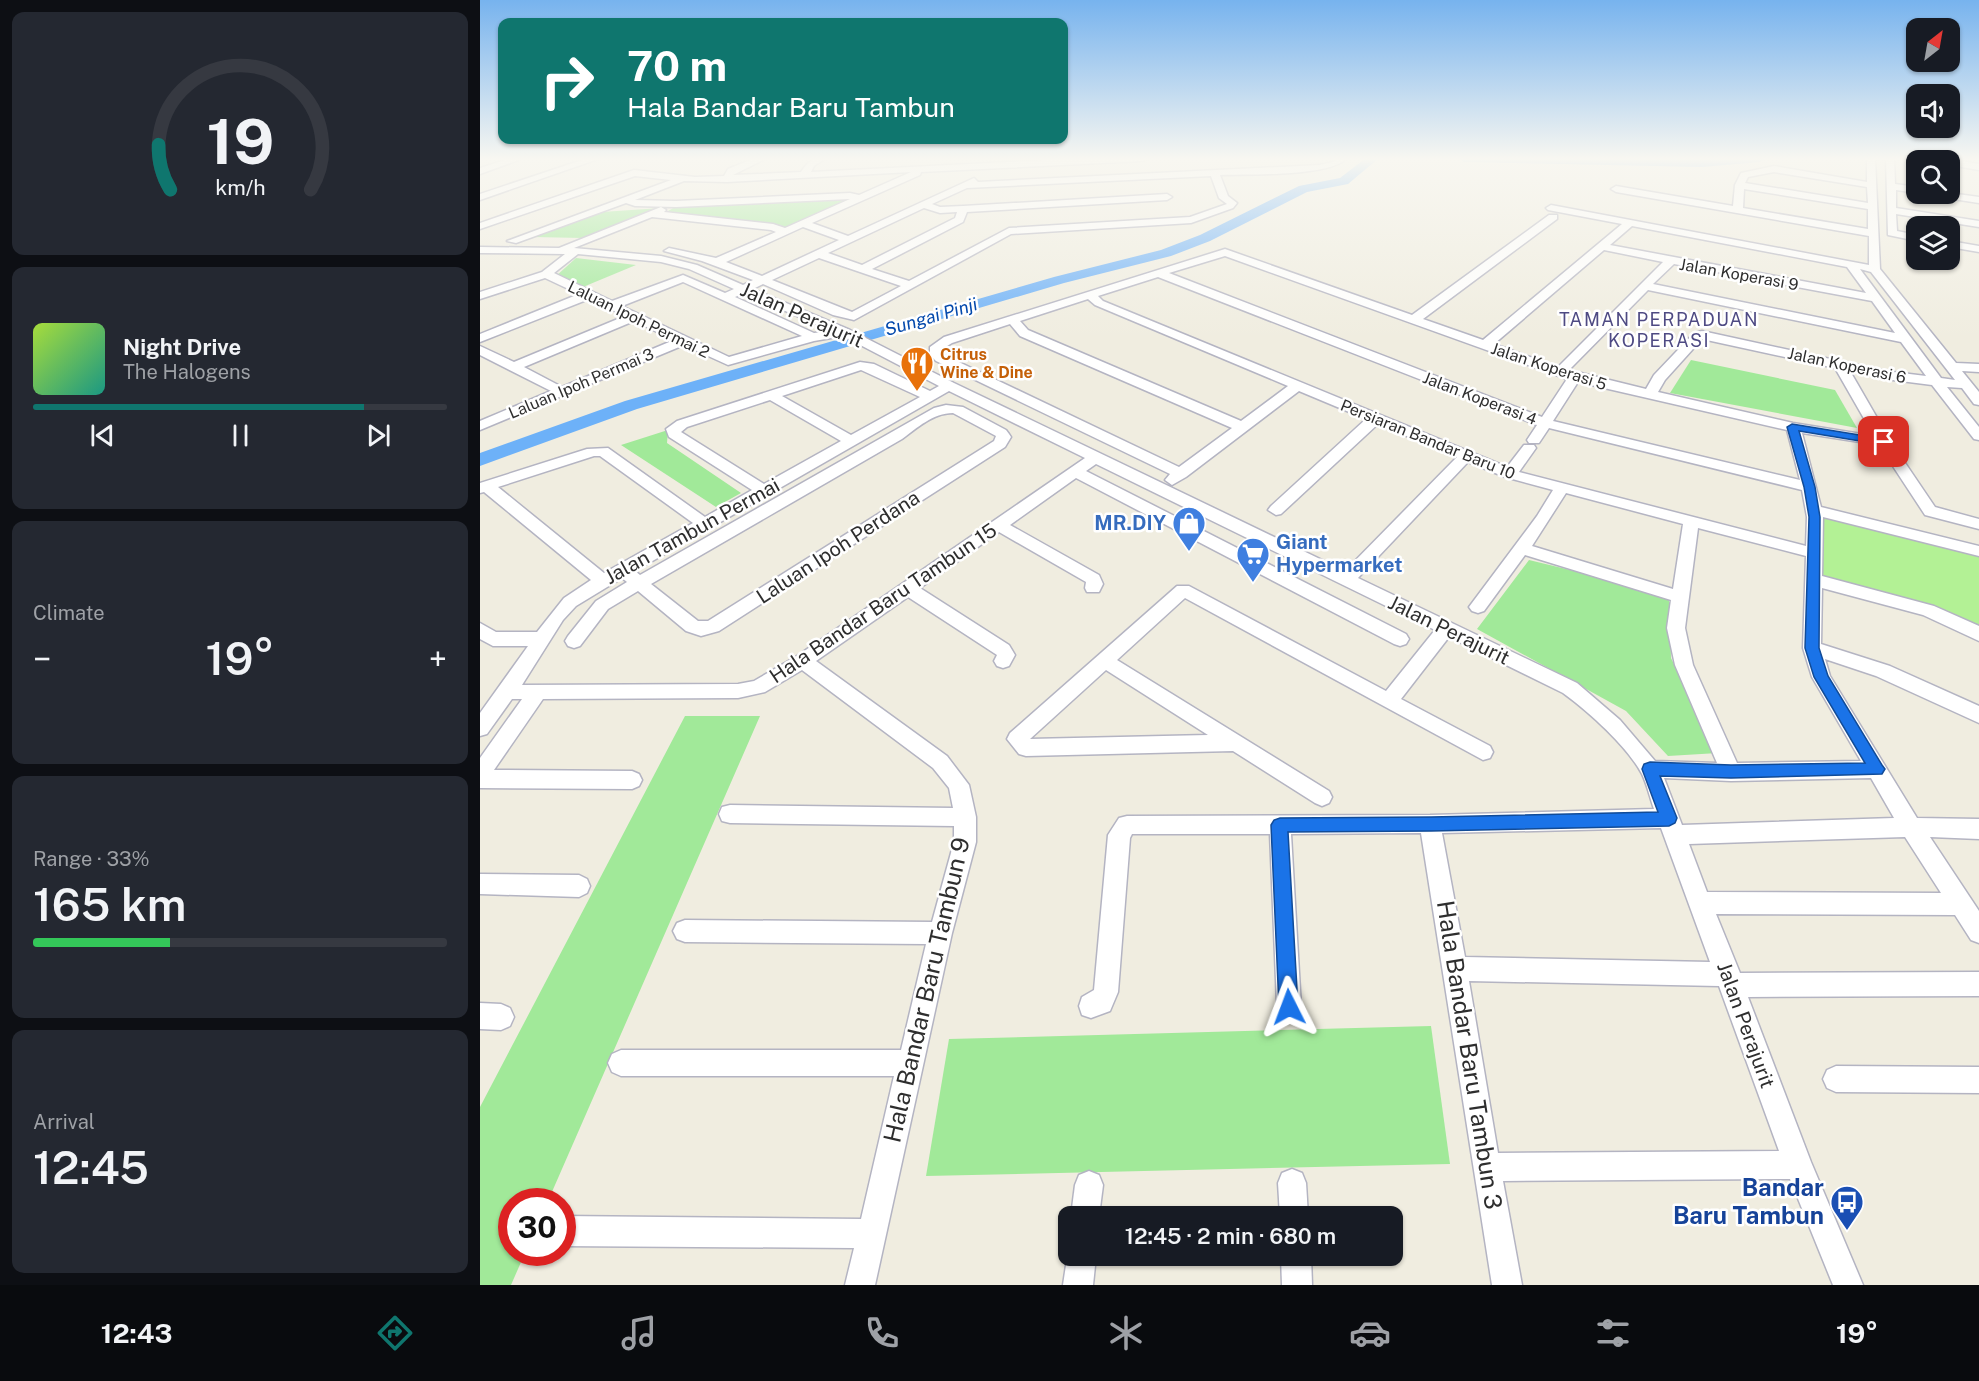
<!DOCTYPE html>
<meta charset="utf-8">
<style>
:root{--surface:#171b24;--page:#242831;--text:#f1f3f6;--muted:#9ea1a6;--line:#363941;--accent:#0f766e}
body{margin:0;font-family:"Public Sans",sans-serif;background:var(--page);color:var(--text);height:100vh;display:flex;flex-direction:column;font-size:22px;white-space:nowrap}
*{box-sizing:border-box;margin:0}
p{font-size:20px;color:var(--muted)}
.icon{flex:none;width:33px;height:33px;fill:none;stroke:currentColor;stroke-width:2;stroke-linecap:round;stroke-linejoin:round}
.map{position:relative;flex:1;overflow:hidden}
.side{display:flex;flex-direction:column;gap:12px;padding:12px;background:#0d0f14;width:480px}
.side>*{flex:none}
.top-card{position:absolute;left:18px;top:18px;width:570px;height:126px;border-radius:12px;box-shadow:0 2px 4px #0004;background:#0f766e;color:#fff;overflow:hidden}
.needle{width:39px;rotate:31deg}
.controls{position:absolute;left:1426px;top:18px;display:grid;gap:12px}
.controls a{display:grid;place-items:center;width:54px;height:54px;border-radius:12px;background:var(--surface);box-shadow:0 2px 4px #0004;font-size:30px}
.speed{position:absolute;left:18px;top:1188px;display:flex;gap:12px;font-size:30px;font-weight:700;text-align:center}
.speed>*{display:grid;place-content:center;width:78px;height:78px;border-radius:50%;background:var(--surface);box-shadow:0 2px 4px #0004;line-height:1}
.speed .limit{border:9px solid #d22;background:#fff;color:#111}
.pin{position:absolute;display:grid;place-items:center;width:51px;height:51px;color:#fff;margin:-26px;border-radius:12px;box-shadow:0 3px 9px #0006}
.me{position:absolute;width:66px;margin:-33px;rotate:357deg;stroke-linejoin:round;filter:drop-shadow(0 0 4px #0008)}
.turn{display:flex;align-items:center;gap:21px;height:126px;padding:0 30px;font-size:27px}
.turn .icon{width:78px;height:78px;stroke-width:2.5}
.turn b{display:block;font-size:42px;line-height:51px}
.big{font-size:45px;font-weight:600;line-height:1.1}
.side .card{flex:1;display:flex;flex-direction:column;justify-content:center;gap:9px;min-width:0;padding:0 21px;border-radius:12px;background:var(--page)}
.side .dial{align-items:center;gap:0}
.dial svg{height:156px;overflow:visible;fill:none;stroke:var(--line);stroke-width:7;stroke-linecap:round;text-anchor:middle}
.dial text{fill:var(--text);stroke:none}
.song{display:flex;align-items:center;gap:18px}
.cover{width:72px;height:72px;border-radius:9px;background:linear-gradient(135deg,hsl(80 70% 55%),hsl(170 70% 35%))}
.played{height:6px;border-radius:3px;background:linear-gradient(90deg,var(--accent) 80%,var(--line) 80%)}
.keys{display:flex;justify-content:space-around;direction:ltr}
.heat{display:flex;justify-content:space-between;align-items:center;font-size:33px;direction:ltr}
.charge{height:9px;border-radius:4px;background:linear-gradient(90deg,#34c759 33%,var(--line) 0)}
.trip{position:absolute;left:578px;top:1206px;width:345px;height:60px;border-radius:12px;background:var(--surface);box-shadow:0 2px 4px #0004;font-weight:600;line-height:60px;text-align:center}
.menu{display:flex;height:96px;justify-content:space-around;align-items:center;background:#090b0e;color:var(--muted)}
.menu .icon{width:42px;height:42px}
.menu .active{color:var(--accent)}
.menu b{font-size:27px;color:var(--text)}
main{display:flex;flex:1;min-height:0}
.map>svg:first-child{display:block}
.green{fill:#a1e999}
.pitch{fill:#b3f195}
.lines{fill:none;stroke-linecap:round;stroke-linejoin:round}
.river{fill:#6db1f8;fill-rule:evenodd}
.minor-casing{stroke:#b4b4c2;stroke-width:3}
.minor{fill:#fff;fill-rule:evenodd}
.route{fill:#1a73e8;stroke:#114b97;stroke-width:1.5}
.labels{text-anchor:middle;stroke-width:5;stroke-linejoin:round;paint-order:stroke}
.far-street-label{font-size:16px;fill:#2e2e2e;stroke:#fff}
.far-food-label{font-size:16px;font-weight:bold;fill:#c56008;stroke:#fff;text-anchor:start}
.far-water-label{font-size:18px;font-style:italic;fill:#0449ac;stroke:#fff}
.far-neighbourhood-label{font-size:18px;letter-spacing:1.5px;fill:#4e4a83;stroke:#fff}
.street-label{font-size:20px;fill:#2e2e2e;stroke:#fff}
.shop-label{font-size:20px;font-weight:bold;fill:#366cbe;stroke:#fff;text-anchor:end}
.near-street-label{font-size:24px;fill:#2e2e2e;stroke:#fff}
.near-transit-label{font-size:24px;font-weight:bold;fill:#164399;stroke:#fff;text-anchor:end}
</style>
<main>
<section class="side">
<div class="card dial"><svg viewBox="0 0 100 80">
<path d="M14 69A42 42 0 1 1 86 69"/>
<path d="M14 69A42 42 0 0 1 8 46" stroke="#0f766e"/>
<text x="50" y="56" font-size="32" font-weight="700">19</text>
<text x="50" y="72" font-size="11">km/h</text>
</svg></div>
<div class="card">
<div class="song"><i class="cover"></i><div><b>Night Drive</b><p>The Halogens</p></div></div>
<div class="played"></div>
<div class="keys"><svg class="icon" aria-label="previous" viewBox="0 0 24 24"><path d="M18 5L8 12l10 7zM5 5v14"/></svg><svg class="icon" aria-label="pause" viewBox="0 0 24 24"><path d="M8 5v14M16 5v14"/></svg><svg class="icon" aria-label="next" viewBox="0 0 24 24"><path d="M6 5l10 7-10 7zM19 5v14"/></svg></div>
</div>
<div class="card"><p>Climate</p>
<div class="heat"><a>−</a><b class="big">19°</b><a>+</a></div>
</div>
<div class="card"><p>Range · 33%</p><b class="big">165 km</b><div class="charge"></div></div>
<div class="card"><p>Arrival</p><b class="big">12:45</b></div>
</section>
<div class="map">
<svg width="1499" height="1285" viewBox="0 0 1499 1285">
<rect width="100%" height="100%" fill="#f0ede0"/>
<g class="green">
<path d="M366 199 374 201 310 229 183 214 195 207Z"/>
<path d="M181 208 104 238 52 237 122 212Z"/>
<path d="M96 258 156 265 103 287 75 277Z"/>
<path d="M1211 360 1355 390 1377 428 1190 393Z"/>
<path d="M188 430 187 443 261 493 236 507 141 445Z"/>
<path d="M1049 560 1189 594 1191 658 1238 753 1188 756 1146 711 997 629Z"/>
<path d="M205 716H280L68 1201 32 1202V1252L45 1253 31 1285H0V1107Z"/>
<path d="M951 1026 970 1164 446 1176 469 1039Z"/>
</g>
<path class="pitch" d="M1339 513 1499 555V632L1338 578Z"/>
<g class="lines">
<g class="river">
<path d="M886 158H899L868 184 827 192 730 241 691 256 584 283 157 409 0 466V453L145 401 574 277 681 250 720 235 819 186 860 178Z"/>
<path d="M978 158H1286L1280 162 1222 167 984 162Z"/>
</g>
<defs>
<g id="minor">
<path d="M31 158H44L0 174V168Z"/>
<path d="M108 158H121L0 200V194Z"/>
<path d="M275 158H287L253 175 321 172C328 161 333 158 346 158L334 166 331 172 607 158H667L663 161 441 172 440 175 332 223 368 236 494 178 498 182 839 165 853 162 858 158H867C850 177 768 174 740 175L748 196 757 203 753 208 711 223 531 234 374 320 353 315 283 284 273 289 370 330 474 383 865 571 977 457 898 424 801 514 796 515 788 510 791 506 886 419 819 391 706 477 692 485 685 480 690 474 456 361 450 355V347L464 337 745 249 932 315 1069 215H1077V219L943 319 1003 340 1142 224 1068 210 1066 208 1071 205 1389 265V236L1136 192 1131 189 1136 186 1253 206 1255 185 1261 173 1294 166 1387 182V158H1395L1400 269 1476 363 1499 364V372L1482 371 1499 392V405L1494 404 1482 388 1467 387 1499 427V440L1494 439 1452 385 1405 379 1370 371 1411 442 1455 507 1499 519V529L1445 515 1399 445 1322 433 1341 507 1499 546V556L1343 517 1342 576 1454 606 1499 626V641L1443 615 1342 588 1341 644 1410 666 1499 706V723L1396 676 1345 659 1350 676 1437 818 1499 819V839L1450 837 1499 911V943L1491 940 1475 915 1236 914 1260 973 1499 972V996L1268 997 1331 1162 1383 1285H1353L1310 1179 1023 1181 1042 1285H1012L941 833 811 834 821 1007 816 1019 807 1022 798 1019 795 1010 797 1005 790 834H652L650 838 638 992 630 1011 611 1018 602 1015 599 1006 602 997 614 990 628 835 639 818 647 816 950 815 1174 809C1170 798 1167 784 1162 774 1147 746 1109 712 1083 693L969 637 921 699 1010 746 1013 752 1010 758 1003 760 705 598 637 660 849 791 852 797 849 803 842 806 835 803 753 751 546 756 539 754 527 739 530 733 697 586H709L906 691 955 630 616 464 606 471 926 634 929 639 926 644 920 646 914 644 596 478 530 525 619 575 623 584 619 592H607L605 588 606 582 519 532 440 588 529 645 535 655 529 666 523 668 517 666 514 661 517 655 428 597 336 661 467 756 489 785 496 817V842L472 933 395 1285H365L374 1248 82 1246V1216L381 1219 414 1076H141L132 1072 128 1063 132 1054 141 1050H421L446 944 205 942 197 939 193 931 197 923 205 920 452 922 474 842V826L250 823 242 821 239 814 242 807 250 805 473 808 469 788 453 768 322 670 285 692 258 698 63 699 14 770 152 771 159 774 162 780 159 786 152 789 0 788V758L42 699H32L7 734 0 736V713L48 646H13L0 639V623L16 632H57L84 598 111 580 4 492 0 493V483L107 449 128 448 225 517 272 490 189 437 186 429 197 421 380 362 394 364 450 391 459 386 363 336 334 341 248 365 204 345 0 430V421L71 391 0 355V346L34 362 145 316 109 299 0 342V334L99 294 65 278 0 299V292L62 272 85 254 0 253V247L79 248 181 207 186 210 184 212 293 224 305 228 370 199 196 207 155 206 146 203 36 243 27 241 191 180 155 176 0 229V223L154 170 215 177 244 176 248 169ZM431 172 379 195 370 193 196 201 155 200 204 181 247 182ZM1294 172 1387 187 1388 203 1265 183 1268 177ZM731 176 739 198 747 204 710 217 529 228 429 281 392 269 483 222 487 212 687 200 692 197 687 194 483 206 460 207 452 204 487 188ZM1264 189 1388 209V229L1263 208ZM444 208 460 213 477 212 475 218 382 265 348 253ZM172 217 291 230 296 232 236 258 189 248 184 251 222 261 273 280 263 285 217 265 181 256 94 248ZM1152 226 1367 267 1386 293 1130 245ZM323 227 359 240 282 276 246 262ZM1124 250 1183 262 1078 367 1014 344ZM98 254 181 262 209 269 254 289 245 293 203 275 132 301 74 273ZM745 256 1087 379 1062 417 689 273ZM339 258 421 286 372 312 292 280ZM1194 264 1392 301 1415 333 1173 284ZM1380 269 1391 272 1475 380 1461 378ZM678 277 1057 425 1047 440 1049 443H1059L1069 428 1322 490 1327 517 1326 546 1039 472 1056 448 1054 445H1044L1027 467 623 301 618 296ZM203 282 322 336 249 357 142 306ZM1168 290 1421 342 1446 376 1405 371 1222 331 1214 333 1174 375 1166 389 1089 370ZM264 293 351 331 334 333 255 297ZM608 299 615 305 808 386 761 421 548 330 540 321ZM154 321 194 340 82 387 44 367ZM530 324 540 336 752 428 699 467 462 354V349L472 343ZM1222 339 1355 368 1394 436 1313 423 1178 392 1185 380ZM381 370 440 397 371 435 302 396ZM1098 382 1307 430 1320 480 1073 421ZM469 391 605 458 317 656 274 681 258 684 42 685 83 620 96 606 142 578 147 582 116 601 88 636 85 641 88 646 94 648 100 646 128 609 158 591 206 631 221 636 239 631 525 447 531 437 529 434 526 430 483 407 466 405 454 408 160 575 155 571ZM290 400 361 441 284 484 201 432 207 427ZM473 413 516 436 514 441 228 621H218L171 584 422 439C437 428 453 413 473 413ZM114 456H120L213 523 124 573 18 487ZM988 462 1025 477 1073 490 1057 516 992 603 989 607 992 611 998 613 1004 611 1045 555 1191 600 1187 628 1195 665 1237 763 1175 761 1140 720 1097 683 878 578ZM1086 493 1203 524 1193 589 1052 546ZM1218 528 1326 556 1323 648 1332 677 1381 761 1257 763 1213 665 1205 628ZM626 670 728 735 550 739ZM1184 778 1251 781 1391 778 1414 818 1202 825ZM1181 828 1230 962 985 957 962 833ZM1425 837 1461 893 1227 892 1209 844ZM989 981 1239 986 1299 1151 1018 1153Z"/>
<path d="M1406 158H1414L1415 184 1437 187V193L1416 190V208L1499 221V227L1416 214 1417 231 1437 235V241L1408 235Z"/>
<path d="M1440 158H1462L1463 160H1443Z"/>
<path d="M1470 159 1499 164V170L1470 165V160H1467Z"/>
<path d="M1470 193 1499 197V203L1460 197 1455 194Z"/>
<path d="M1470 241 1499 246V252L1470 247Z"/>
<path d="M0 874 99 875 107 879 110 886 107 893 99 897 0 894Z"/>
<path d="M0 1003 21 1004 30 1008 34 1017 30 1026 21 1030 0 1029Z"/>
<path d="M1356 1066 1499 1067V1093L1356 1092 1347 1088 1343 1079 1347 1070Z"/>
<path d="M812 1169 822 1173 826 1183 828 1216H800L798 1183 802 1173Z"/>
<path d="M609 1171 619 1175 623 1185 619 1216H591L595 1185 599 1175Z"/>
<path d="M588 1252V1256H616L613 1285H583Z"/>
<path d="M801 1256H831L832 1285H802Z"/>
</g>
</defs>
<use href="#minor" class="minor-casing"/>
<use href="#minor" class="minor"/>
</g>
<linearGradient id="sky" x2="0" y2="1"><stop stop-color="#77b3ee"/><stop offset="0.47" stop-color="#f8f7f1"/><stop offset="1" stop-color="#f8f7f1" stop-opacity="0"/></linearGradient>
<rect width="1499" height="338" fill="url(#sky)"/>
<path class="route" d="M1312 424 1404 439 1410 442 1404 445 1319 431 1335 487 1340 517 1339 648 1348 676 1402 765 1405 769 1402 774 1251 778 1180 776 1197 818 1195 823 1189 826 951 831 808 832 818 1007 815 1014 809 1017 802 1014 799 1007 791 825 794 820 800 818 951 817 1178 812 1162 769 1164 764 1170 762 1251 765 1385 763 1334 677 1325 648 1329 517 1324 487 1307 427Z"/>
<defs>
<symbol id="restaurant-pin" viewBox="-11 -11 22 30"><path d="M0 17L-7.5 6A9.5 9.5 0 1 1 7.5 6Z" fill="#e8710a" stroke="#fff"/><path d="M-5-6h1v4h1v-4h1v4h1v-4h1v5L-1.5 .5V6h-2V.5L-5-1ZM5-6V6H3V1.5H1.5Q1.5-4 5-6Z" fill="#fff"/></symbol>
<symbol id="shop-pin" viewBox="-11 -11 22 30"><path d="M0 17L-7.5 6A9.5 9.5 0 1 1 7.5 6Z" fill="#3f7fe0" stroke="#fff"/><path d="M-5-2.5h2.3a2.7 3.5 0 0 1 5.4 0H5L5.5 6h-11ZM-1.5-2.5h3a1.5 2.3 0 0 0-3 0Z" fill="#fff"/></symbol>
<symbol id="supermarket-pin" viewBox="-11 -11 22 30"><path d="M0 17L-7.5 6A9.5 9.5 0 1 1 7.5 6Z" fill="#3f7fe0" stroke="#fff"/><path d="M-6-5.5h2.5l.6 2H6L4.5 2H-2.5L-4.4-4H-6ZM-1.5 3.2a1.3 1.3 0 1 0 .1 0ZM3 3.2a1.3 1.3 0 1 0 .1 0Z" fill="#fff"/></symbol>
<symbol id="bus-pin" viewBox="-11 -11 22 30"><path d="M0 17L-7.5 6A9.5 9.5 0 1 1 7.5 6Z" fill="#1a4fb4" stroke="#fff"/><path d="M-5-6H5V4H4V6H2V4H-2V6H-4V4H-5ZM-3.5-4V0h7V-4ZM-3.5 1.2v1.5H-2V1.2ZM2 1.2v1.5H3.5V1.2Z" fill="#fff"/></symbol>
</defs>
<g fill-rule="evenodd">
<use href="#restaurant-pin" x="418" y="344" width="38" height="52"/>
<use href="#shop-pin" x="690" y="504" width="38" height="52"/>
<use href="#supermarket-pin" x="754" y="535" width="38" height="52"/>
<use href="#bus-pin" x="1348" y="1183" width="38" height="52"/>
</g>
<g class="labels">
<g class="far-street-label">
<text transform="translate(1259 274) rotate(10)" y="6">Jalan Koperasi 9</text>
<text transform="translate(159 319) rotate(26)" y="6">Laluan Ipoh Permai 2</text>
<text transform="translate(1367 365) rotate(12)" y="6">Jalan Koperasi 6</text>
<text transform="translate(1069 366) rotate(18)" y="6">Jalan Koperasi 5</text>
<text transform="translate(101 383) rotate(-23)" y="6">Laluan Ipoh Permai 3</text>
<text transform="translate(1000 398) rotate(21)" y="6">Jalan Koperasi 4</text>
<text transform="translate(948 439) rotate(22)" y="6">Persiaran Bandar Baru 10</text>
</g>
<g class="far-food-label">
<text x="460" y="360">Citrus<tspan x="460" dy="18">Wine &amp; Dine</tspan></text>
</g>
<g class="far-water-label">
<text transform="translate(451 317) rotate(-16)" y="6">Sungai Pinji</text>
</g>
<g class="far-neighbourhood-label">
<text x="1179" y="326">TAMAN PERPADUAN<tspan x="1179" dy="21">KOPERASI</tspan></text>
</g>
<g class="street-label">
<text transform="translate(322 315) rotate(24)" y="7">Jalan Perajurit</text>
<text transform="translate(212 531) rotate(-29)" y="7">Jalan Tambun Permai</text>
<text transform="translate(358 547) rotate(-33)" y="7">Laluan Ipoh Perdana</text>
<text transform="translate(403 603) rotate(-34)" y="7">Hala Bandar Baru Tambun 15</text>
<text transform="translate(969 630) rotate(26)" y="7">Jalan Perajurit</text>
<text transform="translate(1266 1025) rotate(70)" y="7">Jalan Perajurit</text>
</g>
<g class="shop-label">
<text x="686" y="530">MR.DIY</text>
<text x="796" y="549" text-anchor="start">Giant<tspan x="796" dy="23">Hypermarket</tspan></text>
</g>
<g class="near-street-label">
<text transform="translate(447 990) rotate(-77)" y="8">Hala Bandar Baru Tambun 9</text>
<text transform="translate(989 1055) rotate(81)" y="8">Hala Bandar Baru Tambun 3</text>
</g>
<g class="near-transit-label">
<text x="1344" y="1196">Bandar<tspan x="1344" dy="28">Baru Tambun</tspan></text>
</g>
</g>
</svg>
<div class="controls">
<a><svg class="needle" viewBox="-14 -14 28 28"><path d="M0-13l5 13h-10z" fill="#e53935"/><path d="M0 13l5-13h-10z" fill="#9ea1a6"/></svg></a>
<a><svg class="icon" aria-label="sound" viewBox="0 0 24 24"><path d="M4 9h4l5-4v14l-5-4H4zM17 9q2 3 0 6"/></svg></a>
<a><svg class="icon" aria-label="search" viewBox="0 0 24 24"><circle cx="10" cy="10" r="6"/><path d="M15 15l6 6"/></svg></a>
<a><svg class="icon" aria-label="layers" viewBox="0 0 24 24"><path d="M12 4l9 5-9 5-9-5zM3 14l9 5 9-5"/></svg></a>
</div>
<div class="speed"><div class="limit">30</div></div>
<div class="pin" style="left:1404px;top:442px;background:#d93025"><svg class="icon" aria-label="arrive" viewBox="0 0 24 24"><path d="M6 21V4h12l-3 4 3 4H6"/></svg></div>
<svg class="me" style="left:809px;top:1007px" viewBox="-20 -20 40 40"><path d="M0-17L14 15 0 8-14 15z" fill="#1a73e8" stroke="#fff" stroke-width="4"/></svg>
<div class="trip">12:45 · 2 min · 680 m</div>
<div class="top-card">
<div class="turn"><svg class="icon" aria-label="right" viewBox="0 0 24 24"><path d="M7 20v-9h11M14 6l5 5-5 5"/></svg><div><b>70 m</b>Hala Bandar Baru Tambun</div></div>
</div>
</div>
</main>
<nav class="menu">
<b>12:43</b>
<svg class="icon active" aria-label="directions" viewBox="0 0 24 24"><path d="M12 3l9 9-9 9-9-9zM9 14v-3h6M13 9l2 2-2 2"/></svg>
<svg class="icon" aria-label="music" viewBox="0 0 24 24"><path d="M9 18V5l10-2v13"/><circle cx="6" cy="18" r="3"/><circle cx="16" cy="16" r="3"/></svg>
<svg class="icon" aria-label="phone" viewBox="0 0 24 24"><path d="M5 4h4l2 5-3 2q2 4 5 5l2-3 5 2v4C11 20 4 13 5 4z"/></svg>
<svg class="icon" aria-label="climate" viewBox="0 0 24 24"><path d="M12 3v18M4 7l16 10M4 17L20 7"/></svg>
<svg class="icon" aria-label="car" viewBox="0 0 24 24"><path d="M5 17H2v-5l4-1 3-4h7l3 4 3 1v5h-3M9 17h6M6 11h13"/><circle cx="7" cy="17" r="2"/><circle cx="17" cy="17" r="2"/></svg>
<svg class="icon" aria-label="filters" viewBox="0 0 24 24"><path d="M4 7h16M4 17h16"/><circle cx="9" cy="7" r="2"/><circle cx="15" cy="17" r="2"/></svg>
<b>19°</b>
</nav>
